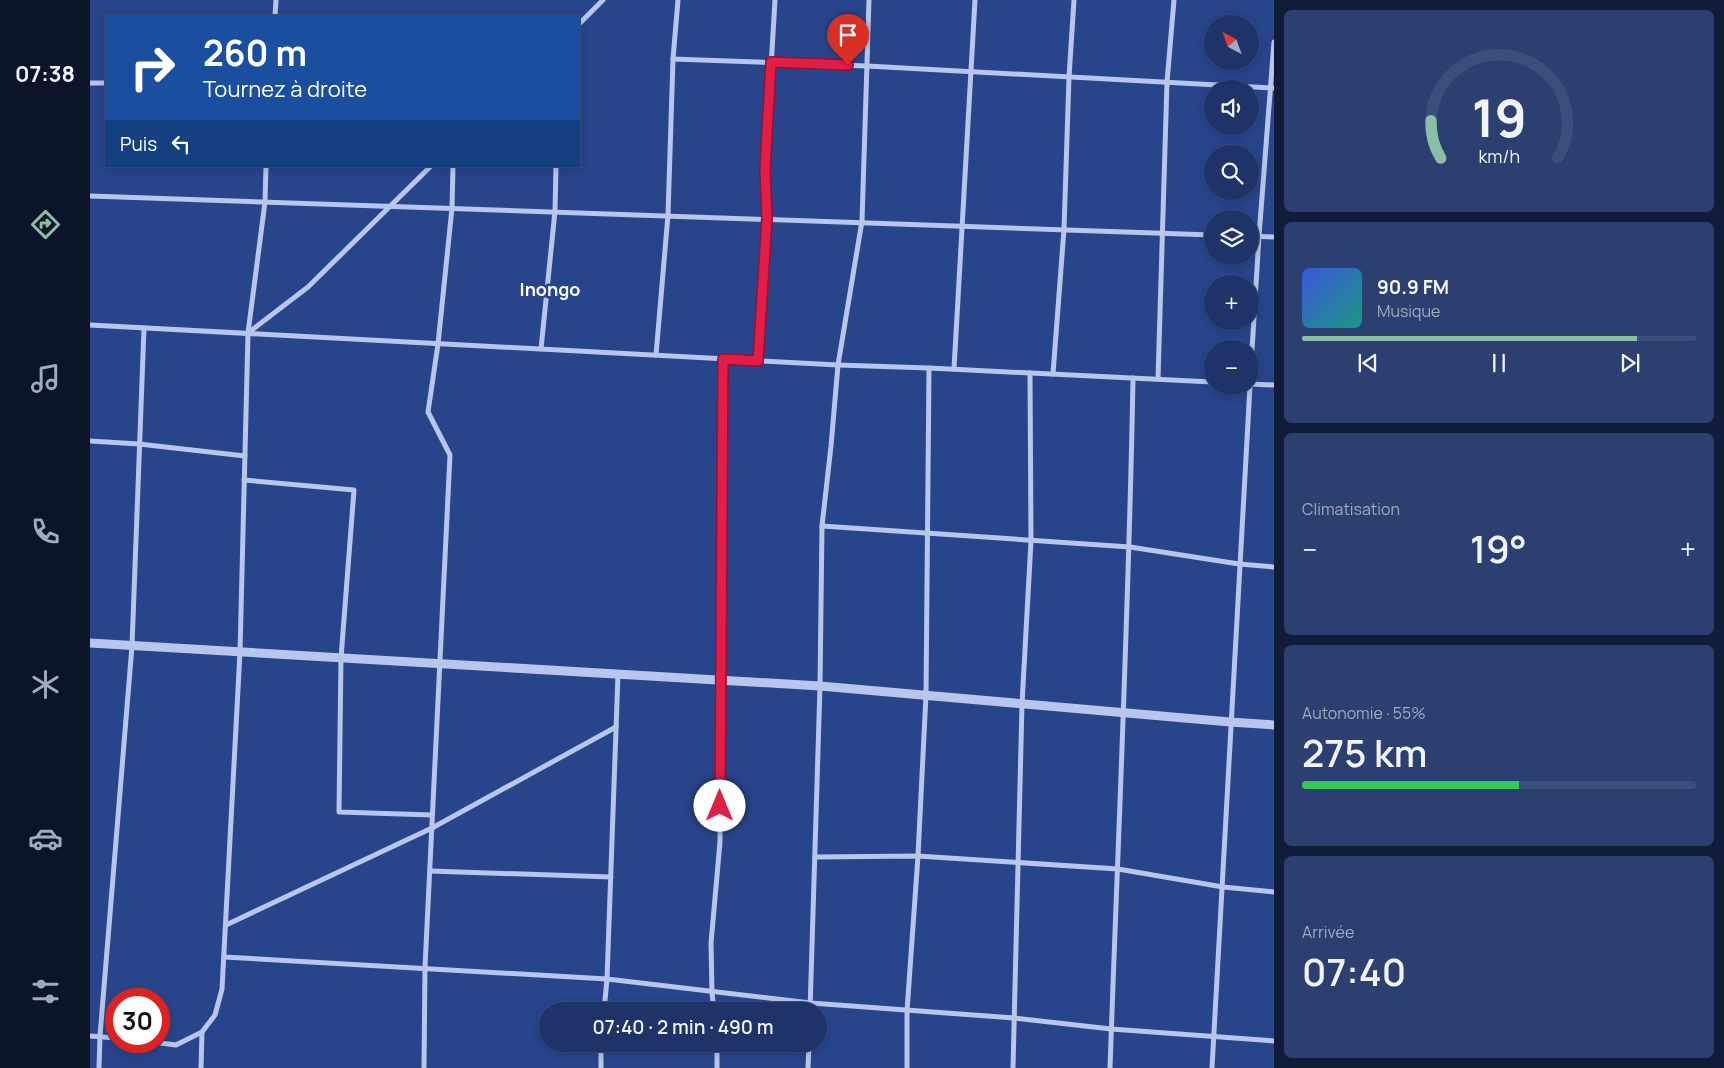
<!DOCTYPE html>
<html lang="fr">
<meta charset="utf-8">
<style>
:root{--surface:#1e3368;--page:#2b3f71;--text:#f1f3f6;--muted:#a1aac0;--line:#3c4e7c;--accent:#8abfa5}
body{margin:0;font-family:Manrope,sans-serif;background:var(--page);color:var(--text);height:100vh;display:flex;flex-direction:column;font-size:19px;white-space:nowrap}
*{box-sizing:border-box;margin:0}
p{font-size:16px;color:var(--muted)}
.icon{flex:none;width:28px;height:28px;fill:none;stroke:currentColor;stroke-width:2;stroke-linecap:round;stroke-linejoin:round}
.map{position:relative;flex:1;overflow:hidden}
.drawer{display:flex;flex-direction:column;gap:10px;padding:10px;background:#101c39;width:450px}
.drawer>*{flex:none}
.top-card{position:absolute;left:15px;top:15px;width:475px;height:152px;border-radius:0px;box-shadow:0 2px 8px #0003,0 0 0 1px var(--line);background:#1a4fa0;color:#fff;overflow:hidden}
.needle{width:32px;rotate:319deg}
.controls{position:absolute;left:1114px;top:15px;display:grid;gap:10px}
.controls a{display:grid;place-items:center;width:55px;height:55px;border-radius:50%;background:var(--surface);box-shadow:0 2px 8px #0003,0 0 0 1px var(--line);font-size:25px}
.speed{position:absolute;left:15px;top:988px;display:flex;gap:10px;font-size:25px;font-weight:700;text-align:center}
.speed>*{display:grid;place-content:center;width:65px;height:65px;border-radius:50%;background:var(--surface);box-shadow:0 2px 8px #0003,0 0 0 1px var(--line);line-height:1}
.speed .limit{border:8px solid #d22;background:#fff;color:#111}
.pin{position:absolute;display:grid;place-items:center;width:42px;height:42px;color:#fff;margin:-51px -21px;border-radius:50% 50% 50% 0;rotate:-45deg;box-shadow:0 0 5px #0007}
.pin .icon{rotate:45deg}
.me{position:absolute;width:55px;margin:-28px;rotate:0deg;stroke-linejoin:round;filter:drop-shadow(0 0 4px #0008)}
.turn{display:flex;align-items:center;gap:18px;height:105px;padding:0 15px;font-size:22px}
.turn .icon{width:65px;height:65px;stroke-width:2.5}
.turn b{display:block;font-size:35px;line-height:42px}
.then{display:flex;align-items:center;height:48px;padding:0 15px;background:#0003;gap:10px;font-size:19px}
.big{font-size:38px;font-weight:600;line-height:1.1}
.drawer .widget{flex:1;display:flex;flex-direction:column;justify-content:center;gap:8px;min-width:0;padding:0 18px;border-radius:8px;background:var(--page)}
.drawer .dial{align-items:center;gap:0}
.dial svg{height:130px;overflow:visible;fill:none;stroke:var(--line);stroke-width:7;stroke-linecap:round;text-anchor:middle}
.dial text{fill:var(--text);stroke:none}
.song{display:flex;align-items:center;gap:15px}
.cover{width:60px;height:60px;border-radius:8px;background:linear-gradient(135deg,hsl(230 70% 55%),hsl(170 70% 35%))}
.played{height:5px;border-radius:2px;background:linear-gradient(90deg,var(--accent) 85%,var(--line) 85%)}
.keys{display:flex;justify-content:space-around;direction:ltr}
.heat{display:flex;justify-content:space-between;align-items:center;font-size:28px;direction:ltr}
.charge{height:8px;border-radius:4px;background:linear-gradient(90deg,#34c759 55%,var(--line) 0)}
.trip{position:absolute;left:449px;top:1002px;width:288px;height:50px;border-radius:25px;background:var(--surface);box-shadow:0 2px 8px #0003,0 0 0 1px var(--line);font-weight:600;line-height:50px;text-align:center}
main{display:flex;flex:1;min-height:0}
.tabs{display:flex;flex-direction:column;width:90px;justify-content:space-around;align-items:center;background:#0c142a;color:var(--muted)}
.tabs .icon{width:35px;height:35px}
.tabs .on{color:var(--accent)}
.tabs b{font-size:22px;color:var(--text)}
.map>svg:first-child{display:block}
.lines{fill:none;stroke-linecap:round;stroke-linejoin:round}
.minor{stroke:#b7c6ea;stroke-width:5}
.tertiary{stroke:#b7c6ea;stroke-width:9}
.route-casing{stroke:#92132f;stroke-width:12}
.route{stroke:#e11d48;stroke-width:9}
.labels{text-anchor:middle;stroke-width:5;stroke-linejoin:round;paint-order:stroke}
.district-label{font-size:18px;font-weight:bold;fill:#fff;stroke:#28448b}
</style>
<main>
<nav class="tabs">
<b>07:38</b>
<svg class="icon on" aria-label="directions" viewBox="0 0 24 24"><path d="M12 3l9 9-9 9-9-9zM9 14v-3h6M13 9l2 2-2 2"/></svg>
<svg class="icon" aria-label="music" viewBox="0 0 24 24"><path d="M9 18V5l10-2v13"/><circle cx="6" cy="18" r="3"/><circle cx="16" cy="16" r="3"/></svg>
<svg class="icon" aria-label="phone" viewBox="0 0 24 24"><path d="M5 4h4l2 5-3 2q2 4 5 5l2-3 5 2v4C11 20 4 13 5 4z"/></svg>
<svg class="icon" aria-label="climate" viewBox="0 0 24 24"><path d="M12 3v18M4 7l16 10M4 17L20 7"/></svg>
<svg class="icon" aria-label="car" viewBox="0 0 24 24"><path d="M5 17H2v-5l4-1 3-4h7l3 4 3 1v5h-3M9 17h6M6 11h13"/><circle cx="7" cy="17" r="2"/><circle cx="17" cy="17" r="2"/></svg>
<svg class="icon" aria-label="filters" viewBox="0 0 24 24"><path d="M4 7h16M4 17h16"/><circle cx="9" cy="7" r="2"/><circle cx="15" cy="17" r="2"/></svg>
</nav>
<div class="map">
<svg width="1184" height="1068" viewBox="0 0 1184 1068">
<rect width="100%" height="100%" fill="#28448b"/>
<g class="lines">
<g class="minor">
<path d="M185 16 186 0"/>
<path d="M489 24 513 0"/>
<path d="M583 59 777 66 1184 88"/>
<path d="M0 83H16"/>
<path d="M0 196 1122 235"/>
<path d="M1160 236 1184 237"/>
<path d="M0 325 748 365 839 368 1122 382"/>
<path d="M158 333 218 287 341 166"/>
<path d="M451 349 465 211 466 166"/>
<path d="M566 355 578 215 583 59 588 0"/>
<path d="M668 361 677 218 675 169 685 0"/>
<path d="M864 369 885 0"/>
<path d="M963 374 974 229 979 77 984 0"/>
<path d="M1068 379 1077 82 1084 0"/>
<path d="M1160 383 1169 236 1184 42"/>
<path d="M1160 384 1184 385"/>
<path d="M0 441 49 444 155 456"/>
<path d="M154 480 264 490 251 658 249 812 342 815"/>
<path d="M732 526 1040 547 1149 564 1184 567"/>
<path d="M725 857 828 856 1028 869 1133 887 1184 892"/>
<path d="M340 871 521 877"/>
<path d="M136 925 342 828 526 727"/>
<path d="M134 957 517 979 721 1003 924 1018 1021 1029 1184 1041"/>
<path d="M514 1011 517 979 528 674"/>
<path d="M624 1011 622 993 621 943 630 842 633 359"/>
<path d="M720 1011 730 686 732 526 741 446 748 365 772 221 779 0"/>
<path d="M0 1036 26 1038"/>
<path d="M54 1041 86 1045 112 1032 125 1015 132 989 150 652 158 333 175 202 176 166"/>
<path d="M9 1068 10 1036 42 646 54 328"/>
<path d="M111 1068 112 1032"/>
<path d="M334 1068 335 967 360 455 338 412 348 344 362 208 363 166"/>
<path d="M511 1068V1044"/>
<path d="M627 1068V1044"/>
<path d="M718 1068 719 1044"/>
<path d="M817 1068V1011L828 856 836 695 839 368"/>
<path d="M923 1068 932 704 941 541 940 373"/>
<path d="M1020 1068C1028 838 1039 608 1043 378"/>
<path d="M1122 1068 1160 386"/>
</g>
<path class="tertiary" d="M0 643 730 686 1140 722 1184 725"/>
</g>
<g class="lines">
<defs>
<path id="route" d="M630 806 633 359 668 361 677 218 675 169 681 62 758 65"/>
</defs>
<use href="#route" class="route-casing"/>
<use href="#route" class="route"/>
</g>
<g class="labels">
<g class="district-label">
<text x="460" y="296">Inongo</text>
</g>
</g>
</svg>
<div class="controls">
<a><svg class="needle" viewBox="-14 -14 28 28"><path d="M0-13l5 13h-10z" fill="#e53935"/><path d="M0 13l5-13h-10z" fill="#a1aac0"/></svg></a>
<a><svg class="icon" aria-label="sound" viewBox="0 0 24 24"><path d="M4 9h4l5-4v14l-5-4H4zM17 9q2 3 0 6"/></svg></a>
<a><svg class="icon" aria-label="search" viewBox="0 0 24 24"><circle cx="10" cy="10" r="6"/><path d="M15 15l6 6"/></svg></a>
<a><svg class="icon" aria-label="layers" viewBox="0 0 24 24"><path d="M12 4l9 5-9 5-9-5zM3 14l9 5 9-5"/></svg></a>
<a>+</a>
<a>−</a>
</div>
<div class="speed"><div class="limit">30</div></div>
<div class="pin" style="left:758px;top:65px;background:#d93025"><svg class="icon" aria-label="arrive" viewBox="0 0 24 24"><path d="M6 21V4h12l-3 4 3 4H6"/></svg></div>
<svg class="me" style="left:630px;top:806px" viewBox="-20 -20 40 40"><circle r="19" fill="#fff"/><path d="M0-13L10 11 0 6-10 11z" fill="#e11d48"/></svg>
<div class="trip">07:40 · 2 min · 490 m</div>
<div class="top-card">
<div class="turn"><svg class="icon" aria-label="right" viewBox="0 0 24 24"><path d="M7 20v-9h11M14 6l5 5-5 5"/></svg><div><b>260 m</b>Tournez à droite</div></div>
<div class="then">Puis<svg class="icon" aria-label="left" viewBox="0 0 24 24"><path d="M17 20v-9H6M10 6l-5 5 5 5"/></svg></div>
</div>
</div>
<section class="drawer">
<div class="widget dial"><svg viewBox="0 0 100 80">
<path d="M14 69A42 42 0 1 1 86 69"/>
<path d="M14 69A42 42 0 0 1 8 46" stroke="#8abfa5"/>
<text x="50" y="56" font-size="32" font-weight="700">19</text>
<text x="50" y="72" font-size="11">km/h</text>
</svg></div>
<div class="widget">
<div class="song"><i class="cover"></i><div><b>90.9 FM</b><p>Musique</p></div></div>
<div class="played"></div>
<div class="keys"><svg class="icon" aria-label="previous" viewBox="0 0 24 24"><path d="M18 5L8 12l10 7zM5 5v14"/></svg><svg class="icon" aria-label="pause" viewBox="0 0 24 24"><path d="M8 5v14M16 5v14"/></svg><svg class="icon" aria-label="next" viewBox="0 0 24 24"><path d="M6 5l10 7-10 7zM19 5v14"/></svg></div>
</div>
<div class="widget"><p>Climatisation</p>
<div class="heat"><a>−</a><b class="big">19°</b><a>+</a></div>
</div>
<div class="widget"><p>Autonomie · 55%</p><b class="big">275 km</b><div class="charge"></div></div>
<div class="widget"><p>Arrivée</p><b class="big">07:40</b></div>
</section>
</main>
